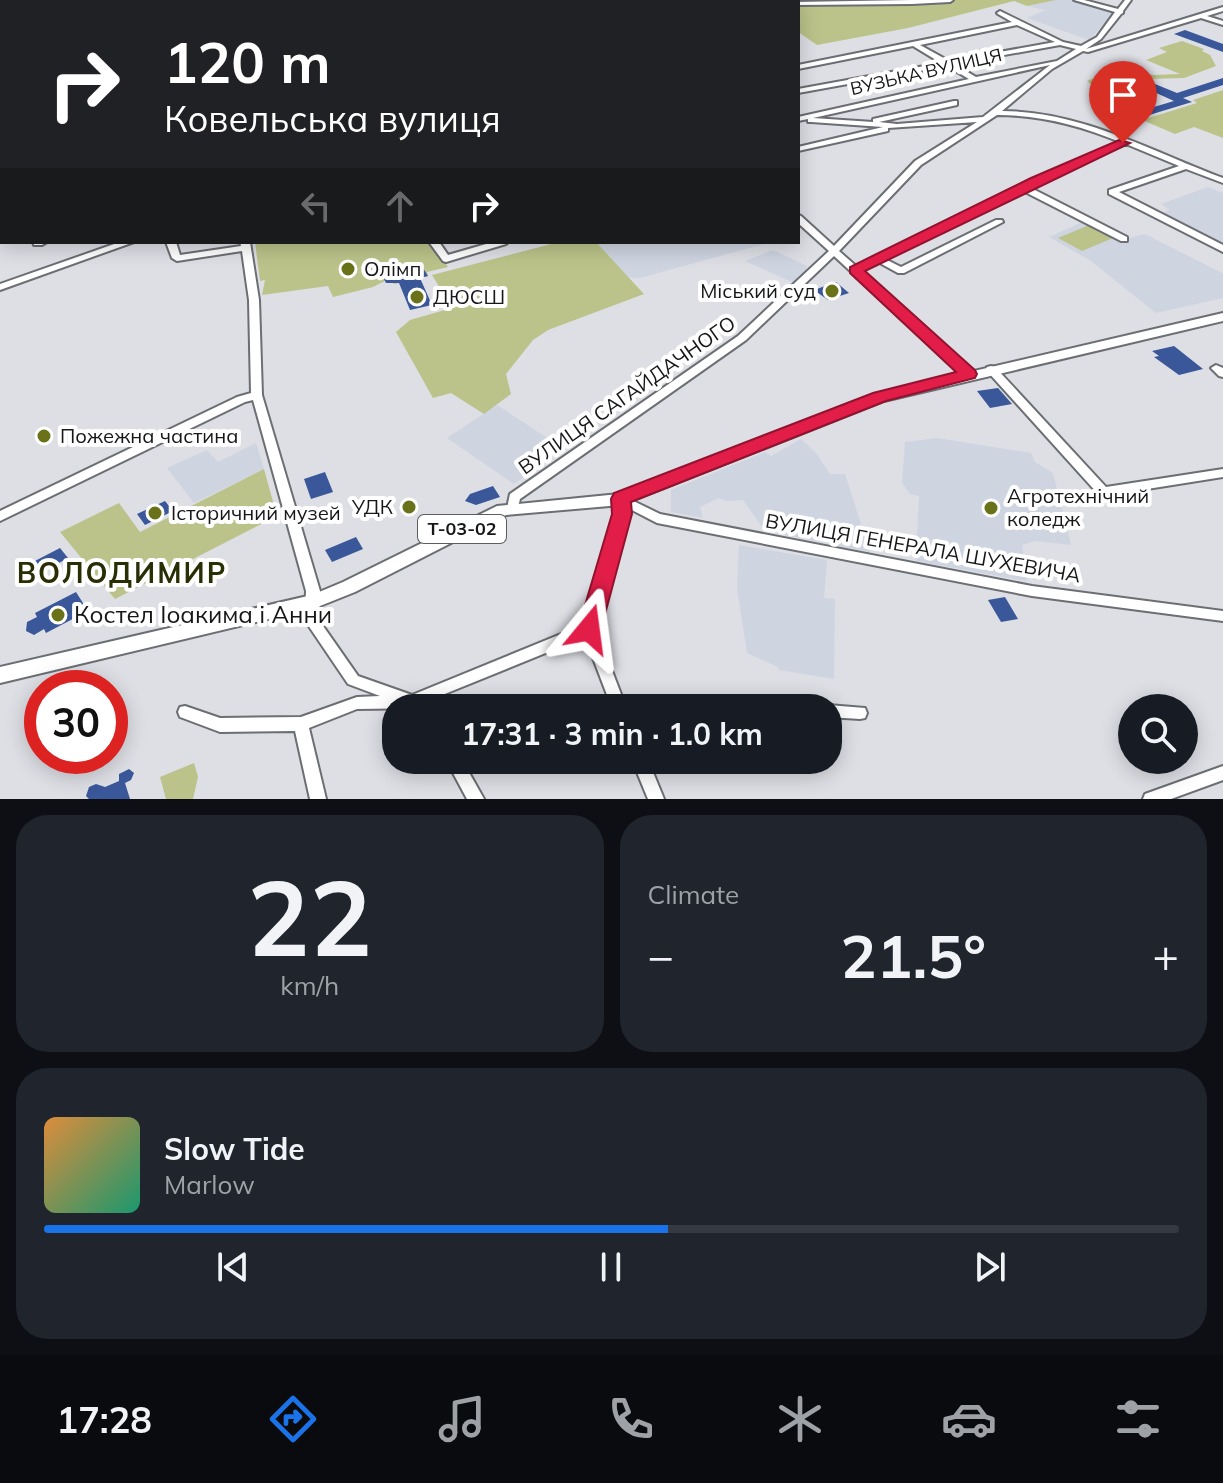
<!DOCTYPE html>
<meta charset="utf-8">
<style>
:root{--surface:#171b24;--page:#20242c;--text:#f1f3f6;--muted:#9ea1a6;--line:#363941;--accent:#1a73e8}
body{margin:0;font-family:Mulish,sans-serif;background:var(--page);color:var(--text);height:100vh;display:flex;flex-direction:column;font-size:30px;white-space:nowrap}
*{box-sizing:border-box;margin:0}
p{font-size:26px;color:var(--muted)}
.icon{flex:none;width:44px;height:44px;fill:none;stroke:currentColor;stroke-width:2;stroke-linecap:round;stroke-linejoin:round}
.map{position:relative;height:799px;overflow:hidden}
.drawer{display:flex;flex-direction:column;gap:16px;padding:16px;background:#0d0f14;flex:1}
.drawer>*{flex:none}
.guide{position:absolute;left:0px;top:0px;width:800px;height:244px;box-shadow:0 4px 20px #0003;background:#202124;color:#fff;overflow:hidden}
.buttons{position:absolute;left:1118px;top:694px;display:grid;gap:16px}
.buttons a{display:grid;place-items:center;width:80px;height:80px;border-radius:50%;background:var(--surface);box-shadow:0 4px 20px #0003;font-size:40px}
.speed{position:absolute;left:24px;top:670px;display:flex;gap:16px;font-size:40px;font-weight:700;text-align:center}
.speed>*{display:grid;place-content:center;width:104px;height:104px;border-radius:50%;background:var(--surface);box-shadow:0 4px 20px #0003;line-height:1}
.speed .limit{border:12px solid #d22;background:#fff;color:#111}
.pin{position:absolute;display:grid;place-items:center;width:68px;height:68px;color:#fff;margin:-82px -34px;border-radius:50% 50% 50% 0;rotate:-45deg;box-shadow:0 0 8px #0007}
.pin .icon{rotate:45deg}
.me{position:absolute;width:88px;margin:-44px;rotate:16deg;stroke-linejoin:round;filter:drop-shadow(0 0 6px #0008)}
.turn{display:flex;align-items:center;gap:28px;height:168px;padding:0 32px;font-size:36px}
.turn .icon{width:104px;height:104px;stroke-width:2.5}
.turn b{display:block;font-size:56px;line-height:68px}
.lanes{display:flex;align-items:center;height:76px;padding:0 32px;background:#0003;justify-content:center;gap:40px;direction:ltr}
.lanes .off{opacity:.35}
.big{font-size:60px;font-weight:700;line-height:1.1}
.drawer .widget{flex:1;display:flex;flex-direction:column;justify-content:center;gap:12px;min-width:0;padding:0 28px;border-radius:32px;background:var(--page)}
.drawer .dial{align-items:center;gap:0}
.dial b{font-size:104px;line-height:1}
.song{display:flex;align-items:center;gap:24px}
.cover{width:96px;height:96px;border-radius:12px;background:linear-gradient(135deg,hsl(30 70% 55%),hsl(160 70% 35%))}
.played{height:8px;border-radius:4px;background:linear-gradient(90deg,var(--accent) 55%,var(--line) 55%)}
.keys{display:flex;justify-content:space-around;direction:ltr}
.heat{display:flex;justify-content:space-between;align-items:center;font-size:44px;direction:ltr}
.drawer .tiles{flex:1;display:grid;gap:16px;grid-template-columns:1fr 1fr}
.widget:last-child{grid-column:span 2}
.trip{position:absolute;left:382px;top:694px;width:460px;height:80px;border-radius:32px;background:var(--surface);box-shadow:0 4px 20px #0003;font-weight:700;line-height:80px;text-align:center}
.dock{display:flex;height:128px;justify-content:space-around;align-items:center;background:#090b0e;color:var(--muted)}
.dock .icon{width:56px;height:56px}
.dock .current{color:var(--accent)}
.dock b{font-size:36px;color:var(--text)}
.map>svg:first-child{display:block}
.built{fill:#ced4e0}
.green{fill:#bbc38a}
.building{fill:#3a579a}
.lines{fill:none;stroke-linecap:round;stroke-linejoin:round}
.minor-casing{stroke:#6b6e72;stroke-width:4}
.major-casing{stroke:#6b6e72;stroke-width:4}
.minor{fill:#fff;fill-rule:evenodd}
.major{fill:#fff;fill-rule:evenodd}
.route{fill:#e11d48;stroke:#92132f;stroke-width:2}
.poi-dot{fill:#697119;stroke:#fff;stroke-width:3}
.labels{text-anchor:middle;stroke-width:8;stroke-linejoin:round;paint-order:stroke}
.far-street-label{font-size:18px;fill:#161719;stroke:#fff}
.shield{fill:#fff;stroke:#5c5d5e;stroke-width:2}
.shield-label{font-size:18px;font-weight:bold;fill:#161719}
.poi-label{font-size:20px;fill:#161719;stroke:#fff;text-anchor:start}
.street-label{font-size:20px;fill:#161719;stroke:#fff}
.near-poi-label{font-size:24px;fill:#161719;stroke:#fff;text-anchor:start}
.district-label{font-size:28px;font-weight:bold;letter-spacing:2px;fill:#2a2e04;stroke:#fff}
</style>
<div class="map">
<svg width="1223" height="799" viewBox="0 0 1223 799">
<rect width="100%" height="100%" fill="#dddfe5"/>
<g class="built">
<path d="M1056 0H1072L1116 12 1089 40 1027 18 1045 10 1027 6Z"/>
<path d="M1208 187 1223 193V246L1159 214 1170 210 1161 204Z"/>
<path d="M1085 221 1122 240 1145 234 1220 272 1223 274V298L1156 313 1091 261 1049 237Z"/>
<path d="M596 242H771L640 278 628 277Z"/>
<path d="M773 250 807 266 806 271 794 283 745 261Z"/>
<path d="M497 405 564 449 514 484 447 438Z"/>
<path d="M937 438 1031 453 1035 462 1053 473 1071 545 1035 541 1022 545 1027 581 916 561 919 496 910 494 902 483 905 442Z"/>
<path d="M801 439 816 453 830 474H845L870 552 765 531 743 500 727 501 719 498 700 507 703 518 671 512V490L765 452 771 456Z"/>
<path d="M256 443 264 469 194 503 167 468 207 450 218 462Z"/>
<path d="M739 545 827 560 824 598 835 599 834 679 779 670 778 667 747 653 737 588Z"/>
</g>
<g class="green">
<path d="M881 0H1056L1027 6 1014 1 908 28 817 45 798 32V4Z"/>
<path d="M1182 41 1204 49 1202 51 1210 55 1216 66 1184 78 1148 79 1101 93 1087 81 1121 67 1153 75 1180 74 1146 60 1167 52 1159 48Z"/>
<path d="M1223 90V138L1194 127 1175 134 1142 120 1197 103 1193 100Z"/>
<path d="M1089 225 1113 238 1082 251 1058 238Z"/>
<path d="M255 242H432L448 267 427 272 428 276 395 284 385 281 373 287 333 297 328 286 262 295 265 280 260 281Z"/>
<path d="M559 242H596L644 294 548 330 533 340 506 374 511 394 484 414 451 393 433 398 396 332 410 320 452 308 432 275Z"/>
<path d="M264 469 277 516 115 599 60 532 119 503 140 532Z"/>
<path d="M194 763 198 777 193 799H166L160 777Z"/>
</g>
<g class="building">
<path d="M1185 30 1223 44V52L1174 34Z"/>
<path d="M1223 78V85L1183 98 1192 102 1146 116 1137 112 1174 101 1143 87 1155 84 1177 93Z"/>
<path d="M421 265 428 276 420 278 432 305 410 310 399 283H386L382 275Z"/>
<path d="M836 282 849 293 828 300 814 290Z"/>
<path d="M1174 346 1203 369 1179 375 1154 357 1159 356 1152 351Z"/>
<path d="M998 388 1012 404 990 408 977 391Z"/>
<path d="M325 472 333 492 311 499 304 479Z"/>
<path d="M493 486 500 497 476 505 465 501 470 494Z"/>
<path d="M165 501 173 511 145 525 137 514Z"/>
<path d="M356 537 363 549 332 562 325 550Z"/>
<path d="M60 548 68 558 39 574 31 563Z"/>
<path d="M76 592 88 611 46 633 44 629 34 635 26 631 27 622 37 617 35 613Z"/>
<path d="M1005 597 1018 619 1001 622 988 600Z"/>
<path d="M129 769 134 773 131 780 125 783 130 799H89L86 796 89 787 96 784 105 787 119 781V774Z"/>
</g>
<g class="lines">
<defs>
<g id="minor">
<path d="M113 0H123L127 2H117Z"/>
<path d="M222 0H240L235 2H217Z"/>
<path d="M309 0H326L321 2H304Z"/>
<path d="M367 0H373L372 2H366Z"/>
<path d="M451 0H457L459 2H453Z"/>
<path d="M512 0H518L517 2H511Z"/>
<path d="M912 0H953L950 2 912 4 798 5V2H796Z"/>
<path d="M1074 0H1084L1118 9 1125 0H1131L1123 11V13L1121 14 1101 39 1086 49 1223 7V11L1207 16 1223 21V25L1201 18 1088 52 1083 51 1052 69 1002 111C1081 111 1151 151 1223 178V183L1186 169 1119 192 1223 245V252L1109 194V190L1179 166 1126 144 1029 187 1127 237V241H1121L1023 191 885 259 901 267 996 220H1002L1003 222 904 273H898L878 262 861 271 972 372 973 374 972 376H964L834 256 746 340 520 499 517 511H509L507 508 510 494 738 336 829 251 798 223V215L801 216 834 246 915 161 977 122 888 128V131L798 151V147L883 127 811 122H808V119L798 121V117L969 79 947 66 798 93V89L941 63 913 46 798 69V65L1012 22 998 14 997 13 1000 11 1063 42 1081 46 1097 37 1115 12ZM1017 25 1055 42 949 61 920 45ZM1060 45 1076 49 1057 61 976 77 954 64ZM1050 65 983 117 897 124 879 122 957 105V101H954L873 119V122L813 118ZM997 115C1040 115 1079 125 1120 142L1033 179 856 266 839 251 921 165Z"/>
<rect x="0" y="122" width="2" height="4"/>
<path d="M2 190V196L0 197V191Z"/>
<path d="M33 242H47L42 245H34Z"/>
<path d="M120 242H134L0 290V284Z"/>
<path d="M166 242H176L180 255 241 246 240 242H250L259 300 262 395 320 591 319 616 321 623 358 676 412 695 583 625 616 514 615 499 617 496 621 495 660 514 1032 586 1223 611V621L1032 596 657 523 628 508V514L596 629 624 702H696L701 703 703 708H612L585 637 425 702 428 708 357 709 309 728 326 799H310L295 731 220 732 180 717 178 712 180 707 185 706 220 718 301 717 357 697 380 696 348 684 308 625 305 616 306 591 253 400 245 402 0 521V511L237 397 251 393 249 300 242 251 177 261 172 258Z"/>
<path d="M429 242H439L448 255 493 242H508L506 244 446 262 443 261Z"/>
<path d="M1216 365 1223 368V377L1219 376 1211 368Z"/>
<path d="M991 366 995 367 1106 487 1223 469V477L1103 496 1099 495 987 371 986 369 987 367Z"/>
<path d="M828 705 865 708 867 713 865 718 860 719 828 717V708H822Z"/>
<path d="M446 760H462L484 799H467Z"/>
<path d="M632 760H648L664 799H648Z"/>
<path d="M1223 766V780L1171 799H1143L1145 794Z"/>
</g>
<g id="major">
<path d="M208 0H216L207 2Z"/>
<rect x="0" y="198" width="2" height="7"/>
<path d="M1223 313V321L884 401 621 505 506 515 355 592 315 608 0 683V667L312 595 343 582 497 506 619 494 875 394Z"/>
</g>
</defs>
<use href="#minor" class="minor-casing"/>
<use href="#major" class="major-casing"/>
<use href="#minor" class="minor"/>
<use href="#major" class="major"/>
</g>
<path class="route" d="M1119 140 1130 143 865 271 975 370 977 374 975 378 886 401 631 502 632 514 601 629 597 635 589 638 581 635 578 629 612 514 611 499 614 493 873 393 956 372 850 273V267L1031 178Z"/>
<g class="poi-dot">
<circle cx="348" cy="269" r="8"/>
<circle cx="832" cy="291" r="8"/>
<circle cx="417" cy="297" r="8"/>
<circle cx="44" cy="436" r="8"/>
<circle cx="409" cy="507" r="8"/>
<circle cx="991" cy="508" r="8"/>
<circle cx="155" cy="513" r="8"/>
<circle cx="58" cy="615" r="8"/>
</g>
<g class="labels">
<g class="far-street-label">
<text transform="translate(926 72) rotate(-13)" y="6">ВУЗЬКА ВУЛИЦЯ</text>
</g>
<rect class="shield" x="418" y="515" width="88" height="28" rx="6"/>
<g class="shield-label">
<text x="462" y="535">Т-03-02</text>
</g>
<g class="poi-label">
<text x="364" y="276">Олімп</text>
<text x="816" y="298" text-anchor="end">Міський суд</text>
<text x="433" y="304">ДЮСШ</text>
<text x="60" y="443">Пожежна частина</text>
<text x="1007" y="503">Агротехнічний<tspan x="1007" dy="23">коледж</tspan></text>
<text x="393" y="514" text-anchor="end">УДК</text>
<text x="171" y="520">Історичний музей</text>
</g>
<g class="street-label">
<text transform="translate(627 395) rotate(-35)" y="7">ВУЛИЦЯ САГАЙДАЧНОГО</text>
<text transform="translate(923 548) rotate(10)" y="7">ВУЛИЦЯ ГЕНЕРАЛА ШУХЕВИЧА</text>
</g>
<g class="near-poi-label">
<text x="74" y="623">Костел Іоакима і Анни</text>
</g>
<g class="district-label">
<text x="122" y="583">ВОЛОДИМИР</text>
</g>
</g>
</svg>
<div class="buttons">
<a><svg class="icon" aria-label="search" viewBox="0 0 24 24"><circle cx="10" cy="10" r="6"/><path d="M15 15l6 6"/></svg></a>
</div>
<div class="speed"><div class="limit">30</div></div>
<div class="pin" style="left:1123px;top:143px;background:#d93025"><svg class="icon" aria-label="arrive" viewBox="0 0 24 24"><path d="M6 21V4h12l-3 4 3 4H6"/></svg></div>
<svg class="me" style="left:589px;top:629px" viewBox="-20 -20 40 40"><path d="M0-17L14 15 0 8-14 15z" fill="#e11d48" stroke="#fff" stroke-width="4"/></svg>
<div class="trip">17:31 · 3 min · 1.0 km</div>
<div class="guide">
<div class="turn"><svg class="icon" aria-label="right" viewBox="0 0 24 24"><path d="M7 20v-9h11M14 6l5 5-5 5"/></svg><div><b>120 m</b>Ковельська вулиця</div></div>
<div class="lanes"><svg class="icon off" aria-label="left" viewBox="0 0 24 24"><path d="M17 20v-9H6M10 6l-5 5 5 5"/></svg><svg class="icon off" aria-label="ahead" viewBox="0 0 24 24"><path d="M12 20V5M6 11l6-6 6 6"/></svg><svg class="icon" aria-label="right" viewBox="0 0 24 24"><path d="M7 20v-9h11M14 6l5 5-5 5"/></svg></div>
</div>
</div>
<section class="drawer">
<div class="tiles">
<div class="widget dial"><b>22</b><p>km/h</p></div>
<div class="widget"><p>Climate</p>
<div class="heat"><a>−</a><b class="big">21.5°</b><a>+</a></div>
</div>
<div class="widget">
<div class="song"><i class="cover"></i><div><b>Slow Tide</b><p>Marlow</p></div></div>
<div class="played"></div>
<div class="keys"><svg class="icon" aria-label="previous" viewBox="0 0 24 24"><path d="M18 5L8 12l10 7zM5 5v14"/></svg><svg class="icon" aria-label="pause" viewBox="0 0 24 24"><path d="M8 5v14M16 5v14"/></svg><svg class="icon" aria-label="next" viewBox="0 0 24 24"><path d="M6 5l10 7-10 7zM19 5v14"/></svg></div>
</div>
</div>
</section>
<nav class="dock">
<b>17:28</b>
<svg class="icon current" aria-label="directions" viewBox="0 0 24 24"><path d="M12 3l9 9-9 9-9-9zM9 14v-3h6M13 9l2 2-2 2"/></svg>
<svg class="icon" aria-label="music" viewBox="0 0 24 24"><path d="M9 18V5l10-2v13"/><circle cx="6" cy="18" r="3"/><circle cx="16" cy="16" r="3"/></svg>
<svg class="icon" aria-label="phone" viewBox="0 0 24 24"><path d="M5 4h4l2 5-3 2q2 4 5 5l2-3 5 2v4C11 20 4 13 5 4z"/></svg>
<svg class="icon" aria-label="climate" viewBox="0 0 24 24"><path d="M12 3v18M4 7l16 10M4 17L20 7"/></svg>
<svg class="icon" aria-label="car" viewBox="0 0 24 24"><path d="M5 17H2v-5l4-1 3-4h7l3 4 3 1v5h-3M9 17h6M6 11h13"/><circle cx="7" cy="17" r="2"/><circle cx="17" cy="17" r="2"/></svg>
<svg class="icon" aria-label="filters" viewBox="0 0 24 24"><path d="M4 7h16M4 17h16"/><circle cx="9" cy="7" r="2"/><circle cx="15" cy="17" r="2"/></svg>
</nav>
